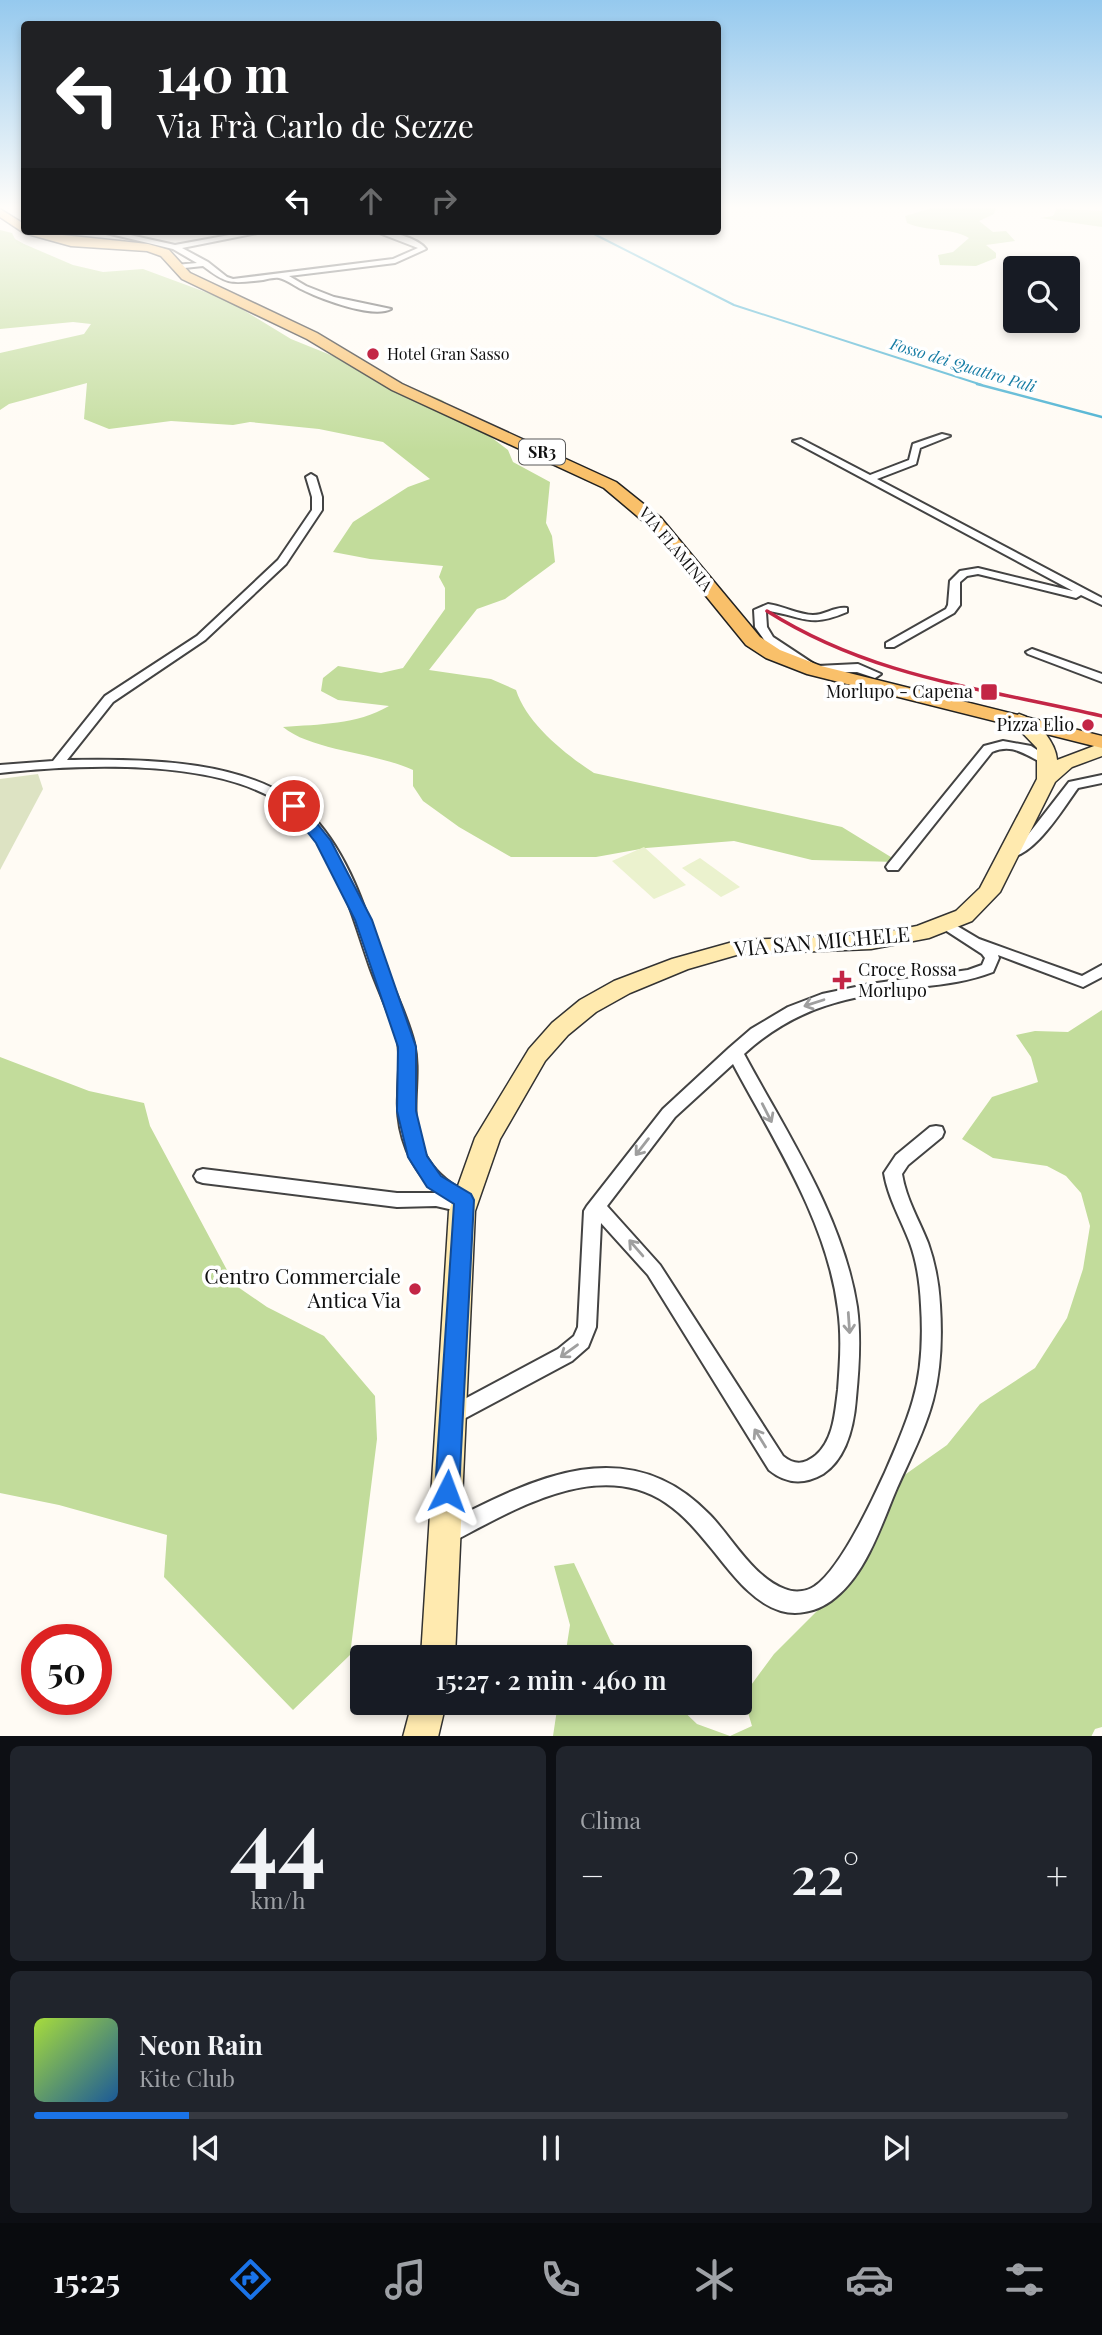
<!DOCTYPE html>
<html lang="it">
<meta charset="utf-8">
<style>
:root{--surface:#171b24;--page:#20242c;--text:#f1f3f6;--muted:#9ea1a6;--line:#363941;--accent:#1a73e8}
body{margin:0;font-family:"Playfair Display",serif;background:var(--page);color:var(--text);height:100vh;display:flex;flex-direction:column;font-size:26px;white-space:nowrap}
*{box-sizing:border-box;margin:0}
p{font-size:23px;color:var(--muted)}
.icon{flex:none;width:38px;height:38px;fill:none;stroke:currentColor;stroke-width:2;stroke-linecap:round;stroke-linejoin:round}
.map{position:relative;height:1736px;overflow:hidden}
.side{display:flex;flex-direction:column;gap:10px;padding:10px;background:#0d0f14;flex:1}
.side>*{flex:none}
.top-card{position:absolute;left:21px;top:21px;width:700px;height:214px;border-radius:7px;box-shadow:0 4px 10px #0003;background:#202124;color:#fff;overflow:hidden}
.tools{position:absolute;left:1003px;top:256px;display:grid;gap:14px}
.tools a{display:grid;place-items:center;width:77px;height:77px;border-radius:7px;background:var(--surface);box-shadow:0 4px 10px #0003;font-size:35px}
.speed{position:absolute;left:21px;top:1624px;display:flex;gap:14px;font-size:35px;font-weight:700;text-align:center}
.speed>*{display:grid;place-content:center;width:91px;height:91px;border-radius:50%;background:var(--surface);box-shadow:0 4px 10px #0003;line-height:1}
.speed .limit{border:10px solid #d22;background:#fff;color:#111}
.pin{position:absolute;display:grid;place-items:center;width:60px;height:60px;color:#fff;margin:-30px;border:4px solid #fff;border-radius:50%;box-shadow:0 2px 7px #0007}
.me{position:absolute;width:77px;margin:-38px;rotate:3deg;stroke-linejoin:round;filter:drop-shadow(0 0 5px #0008)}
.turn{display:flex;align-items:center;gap:24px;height:147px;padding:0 21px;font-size:32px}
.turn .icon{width:91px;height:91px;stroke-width:2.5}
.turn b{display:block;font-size:49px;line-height:60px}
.lanes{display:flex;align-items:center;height:66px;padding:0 21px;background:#0003;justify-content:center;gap:35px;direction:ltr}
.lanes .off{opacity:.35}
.big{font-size:52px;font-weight:600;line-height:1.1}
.side .widget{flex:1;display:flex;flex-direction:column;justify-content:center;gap:10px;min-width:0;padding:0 24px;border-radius:10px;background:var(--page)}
.side .dial{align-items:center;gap:0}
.dial b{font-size:91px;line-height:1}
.song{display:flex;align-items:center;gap:21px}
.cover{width:84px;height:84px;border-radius:10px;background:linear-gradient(135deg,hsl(80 70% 55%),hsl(210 70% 35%))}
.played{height:7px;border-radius:4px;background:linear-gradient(90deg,var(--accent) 15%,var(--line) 15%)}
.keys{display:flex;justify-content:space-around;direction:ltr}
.heat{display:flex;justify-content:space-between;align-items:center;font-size:38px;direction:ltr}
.side .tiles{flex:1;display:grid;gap:10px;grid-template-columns:1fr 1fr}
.widget:last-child{grid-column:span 2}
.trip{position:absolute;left:350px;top:1645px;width:402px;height:70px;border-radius:7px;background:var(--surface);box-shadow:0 4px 10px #0003;font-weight:600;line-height:70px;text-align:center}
.tabs{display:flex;height:112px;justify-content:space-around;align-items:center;background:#090b0e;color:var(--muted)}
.tabs .icon{width:49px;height:49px}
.tabs .current{color:var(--accent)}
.tabs b{font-size:32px;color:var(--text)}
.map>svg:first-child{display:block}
.forest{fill:#c2dc9b}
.cemetery{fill:#dde3c3}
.pitch{fill:#ebf2ce}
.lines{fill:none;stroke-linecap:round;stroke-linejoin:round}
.stream-far1{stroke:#3eaccf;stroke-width:2}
.stream{stroke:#3eaccf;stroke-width:2.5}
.minor-casing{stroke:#434343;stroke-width:4}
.secondary-casing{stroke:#323232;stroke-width:3}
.primary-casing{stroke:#212121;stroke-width:3}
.minor{fill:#fff;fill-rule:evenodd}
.secondary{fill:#ffeaaf;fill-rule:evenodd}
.primary{fill:#f9c06a;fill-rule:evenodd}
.rail{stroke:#c32646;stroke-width:3.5}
.oneway{stroke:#9f9f9f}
.route{fill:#1a73e8;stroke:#114b97;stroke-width:2}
.poi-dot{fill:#c32646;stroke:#fff;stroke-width:2.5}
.labels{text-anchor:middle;stroke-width:7;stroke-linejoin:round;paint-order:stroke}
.far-poi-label{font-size:16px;fill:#101010;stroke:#fff;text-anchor:start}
.far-water-label{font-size:16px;font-style:italic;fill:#177da5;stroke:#fff}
.shield{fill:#fff;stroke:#585858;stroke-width:2}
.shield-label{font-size:16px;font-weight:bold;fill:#101010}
.far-street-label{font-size:16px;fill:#101010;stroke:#fff}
.poi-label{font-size:18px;fill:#101010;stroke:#fff;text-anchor:end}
.near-street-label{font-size:21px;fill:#101010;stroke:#fff}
.near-poi-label{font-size:21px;fill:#101010;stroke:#fff;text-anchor:end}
</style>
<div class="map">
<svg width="1102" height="1737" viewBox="0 0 1102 1737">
<rect width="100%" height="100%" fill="#fffbf4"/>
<g class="forest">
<path d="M932 208H996L994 214 979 221 993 232 1006 231 1015 241 986 245 996 253V258L976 266 940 265 938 255 953 252 969 238C950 227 927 232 907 223L905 216Z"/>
<path d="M1054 208 1102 211V227L1040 218 1053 216 1056 210Z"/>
<path d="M0 230 12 233 15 239 24 244 73 265 103 272 143 269 227 300 291 339 442 400 508 450 513 462 550 482 546 523 552 536 555 562 505 599 477 609 429 670 491 679 516 690C527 724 565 754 594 773L842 827 899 862 812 860 734 841 646 848 596 857H511L459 827 423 801 413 786V770C374 752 312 751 283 727 320 724 356 725 389 706L338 700 321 691 323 678 338 666 381 673 403 668 445 609V588L439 577 443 566 370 559 333 552 353 522 408 487 430 479 383 442 319 429 250 422 233 425 171 421 109 429 84 419 87 383 9 404 0 410V353L84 334 91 324 73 322 0 329Z"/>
<path d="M1102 1010V1727L1095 1729 1091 1737 730 1736 752 1726 743 1696 774 1654 835 1593 896 1481 947 1445 980 1404 1035 1368 1067 1318 1083 1269 1090 1226 1081 1193 1066 1176 1047 1166 993 1158 962 1139 992 1097 1038 1082 1031 1057 1016 1035 1035 1031 1068 1032Z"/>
<path d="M0 1057 89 1091 144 1103 150 1126 235 1285 267 1307 324 1336 375 1396 377 1439 350 1655 293 1710 164 1577 167 1535 59 1505 0 1493Z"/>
<path d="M574 1563 611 1642 627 1657H565L570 1625 554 1566Z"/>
<path d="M558 1703H675L697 1724 730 1736H553Z"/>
</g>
<path class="cemetery" d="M38 774 43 789 0 870V779Z"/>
<g class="pitch">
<path d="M644 847 686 885 654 899 612 861Z"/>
<path d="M700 858 740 887 721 897 682 868Z"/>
</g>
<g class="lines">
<path class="stream-far1" d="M588 231 734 305 982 385"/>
<path class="stream" d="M977 384 1102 417"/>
<defs>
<g id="minor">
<path d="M98 231H112L175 245 251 231H267L182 248 208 262 227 277 233 279 393 259 418 248 374 231C389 231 417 237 426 249L395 263 289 276 306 286 334 297 391 309C373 319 321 299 303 290 296 287 286 279 279 278 275 277 268 279 263 280 232 283 229 286 203 266L175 269V265L197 263 173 249Z"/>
<path d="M942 434 950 436 920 448 916 464 877 479 1102 598V605L1081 595 1076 598 978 574 967 576 960 582V605L954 613 894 647H886V643L946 609 948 605 950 581 960 571 978 568 1073 591 793 441 801 439 870 475 909 460 913 444Z"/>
<path d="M311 474 316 477 322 497V510L286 564 205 640 113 702 67 760C143 759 257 758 313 817 349 856 366 910 382 959 392 987 407 1014 414 1043 422 1078 408 1113 422 1148 429 1164 442 1178 457 1187 463 1191 469 1193 473 1200L468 1210 462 1212 436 1206 397 1207 203 1183 197 1181 194 1176 197 1171 203 1169 397 1193H439C409 1169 396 1133 398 1096 398 1077 401 1061 398 1042 391 1016 379 992 370 967 351 913 336 846 289 809 224 757 79 764 0 773V765L53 761 105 696 197 636 278 560 312 510V497L306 477Z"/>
<path d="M768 604C783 606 799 615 813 615 825 615 835 606 847 608V612C809 628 805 617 769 611L766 612 767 627 773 637 817 666 858 664 881 674 875 678 857 672 810 673 765 641 755 627 754 610Z"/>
<path d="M1032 649 1102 674V682L1028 654 1026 652Z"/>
<path d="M1003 741 1031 746 1054 761 1048 765C1028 758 1015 742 992 752L898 870H888L886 867 888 864 984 746Z"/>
<path d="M1102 775V783L1078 788C1064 807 1031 863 1004 857L1002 854 1004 851 1024 840 1069 782Z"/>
<path d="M947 920 979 939 1082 976 1102 965V977L1083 987 998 955 999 958 993 972C970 981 946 984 920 987 850 997 799 1004 744 1054 787 1134 843 1216 857 1307 861 1337 859 1368 856 1398 854 1425 847 1458 823 1474 804 1485 786 1484 769 1470L648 1275 601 1223 596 1327 588 1347 572 1361 458 1422 451 1425 444 1422 441 1416 444 1410 558 1349 574 1336 578 1327 584 1211 587 1206 663 1109 729 1048 751 1029 788 1007 822 994 870 984 968 970 982 965 985 958 982 954 942 928 940 925 942 922ZM733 1064C774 1141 827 1221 838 1309 842 1336 840 1363 838 1390 835 1412 834 1439 816 1455 805 1464 795 1466 783 1456L660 1265 607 1206 675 1117Z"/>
<path d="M936 1126 942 1127 944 1132 942 1137 908 1165 902 1174C906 1199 919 1220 928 1243 935 1263 939 1284 940 1305 942 1336 941 1370 933 1400 925 1430 910 1459 897 1488 881 1525 866 1576 831 1601 817 1611 798 1616 781 1611 751 1602 730 1571 711 1548 698 1532 684 1515 666 1503 599 1458 515 1509 454 1541L446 1544 438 1541 435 1534 438 1527C528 1481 626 1427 710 1515 733 1539 753 1577 785 1589 794 1593 807 1592 815 1586 848 1564 902 1440 913 1400 922 1370 923 1336 921 1305 920 1284 917 1262 910 1243 901 1219 888 1198 884 1173L896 1155 930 1127Z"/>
</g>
<g id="secondary">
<path d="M1019 714C1037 719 1056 743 1057 760L1102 743V756L1072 767 1055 782 1000 892 972 921 929 938 871 949 740 954 688 969 630 993 596 1012 568 1035 545 1061 500 1139 475 1211 455 1657H421L449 1211 475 1138 529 1049 552 1023 580 1000 614 981 672 959 740 940 871 935 917 926 956 911 980 888 1037 779V748L1010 720Z"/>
<path d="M412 1703H446L438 1737H403Z"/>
</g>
<path id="primary" d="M0 209 24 224V231L148 244 169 250 190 273 317 333 402 384 616 482 661 518 760 637 780 650 821 666 1102 736V748L807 674 766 658 746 645 649 526 604 488 392 390 307 339 182 279 161 256 147 251 71 246 24 233 0 217Z"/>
</defs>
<use href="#minor" class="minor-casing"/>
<use href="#secondary" class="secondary-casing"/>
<use href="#primary" class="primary-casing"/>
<use href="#minor" class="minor"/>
<use href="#secondary" class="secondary"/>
<use href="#primary" class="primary"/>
<path class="rail" d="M767 611C873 678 983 688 1102 716"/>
</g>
<defs><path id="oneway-shaft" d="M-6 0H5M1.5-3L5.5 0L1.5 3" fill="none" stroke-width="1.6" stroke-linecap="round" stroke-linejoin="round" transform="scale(1.75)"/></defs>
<g class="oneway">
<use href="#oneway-shaft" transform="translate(814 1003) rotate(162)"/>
<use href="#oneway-shaft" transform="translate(767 1113) rotate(63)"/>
<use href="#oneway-shaft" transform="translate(642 1147) rotate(128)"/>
<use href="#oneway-shaft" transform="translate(636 1248) rotate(-131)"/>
<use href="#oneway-shaft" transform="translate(849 1323) rotate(86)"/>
<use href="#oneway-shaft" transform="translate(569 1351) rotate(144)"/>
<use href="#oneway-shaft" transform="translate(760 1438) rotate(-122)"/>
</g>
<linearGradient id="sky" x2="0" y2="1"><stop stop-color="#95c9ee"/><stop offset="0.46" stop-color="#fffdfa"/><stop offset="1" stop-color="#fffdfa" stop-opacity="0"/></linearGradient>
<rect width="1102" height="451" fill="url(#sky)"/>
<path class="route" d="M294 801 300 802 331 841 372 920 416 1047V1111L427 1156 441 1176 471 1194 474 1200 459 1491 455 1498 447 1502 439 1498 435 1491 454 1204 427 1187 408 1157 397 1111 398 1047 355 920 316 843 287 806Z"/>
<g class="poi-dot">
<circle cx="373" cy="354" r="7"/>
<rect x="980" y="683" width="18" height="18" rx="3.5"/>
<circle cx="1088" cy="725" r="7"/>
<path d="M838.5 969.5h7v7h7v7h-7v7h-7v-7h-7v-7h7z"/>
<circle cx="415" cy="1289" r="7"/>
</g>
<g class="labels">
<g class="far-poi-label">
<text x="387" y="360">Hotel Gran Sasso</text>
</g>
<g class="far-water-label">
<text transform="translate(963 365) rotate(17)" y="6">Fosso dei Quattro Pali</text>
</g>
<rect class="shield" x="519" y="439.5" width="46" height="25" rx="5"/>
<g class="shield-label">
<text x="542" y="458">SR3</text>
</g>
<g class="far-street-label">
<text transform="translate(676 549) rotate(50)" y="6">VIA FLAMINIA</text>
</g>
<g class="poi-label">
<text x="973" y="698">Morlupo - Capena</text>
<text x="1074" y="731">Pizza Elio</text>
<text x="858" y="976" text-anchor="start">Croce Rossa<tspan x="858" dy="21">Morlupo</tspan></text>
</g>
<g class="near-street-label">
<text transform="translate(822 942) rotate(-5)" y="7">VIA SAN MICHELE</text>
</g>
<g class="near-poi-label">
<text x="401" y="1284">Centro Commerciale<tspan x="401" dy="24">Antica Via</tspan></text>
</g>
</g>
</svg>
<div class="tools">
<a><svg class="icon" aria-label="search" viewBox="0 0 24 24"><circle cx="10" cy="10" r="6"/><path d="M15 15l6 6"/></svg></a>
</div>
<div class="speed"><div class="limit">50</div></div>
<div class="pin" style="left:294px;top:806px;background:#d93025"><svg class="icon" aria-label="arrive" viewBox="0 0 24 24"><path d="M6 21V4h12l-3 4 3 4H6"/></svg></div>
<svg class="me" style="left:447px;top:1491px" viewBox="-20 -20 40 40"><path d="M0-17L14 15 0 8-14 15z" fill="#1a73e8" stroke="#fff" stroke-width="4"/></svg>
<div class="trip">15:27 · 2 min · 460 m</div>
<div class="top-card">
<div class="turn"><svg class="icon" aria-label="left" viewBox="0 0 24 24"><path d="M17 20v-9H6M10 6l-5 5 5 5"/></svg><div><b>140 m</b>Via Frà Carlo de Sezze</div></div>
<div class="lanes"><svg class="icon" aria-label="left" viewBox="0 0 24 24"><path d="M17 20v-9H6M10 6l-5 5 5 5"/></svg><svg class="icon off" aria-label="ahead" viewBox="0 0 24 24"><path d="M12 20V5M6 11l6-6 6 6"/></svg><svg class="icon off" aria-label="right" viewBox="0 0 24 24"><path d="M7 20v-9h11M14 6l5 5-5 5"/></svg></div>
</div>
</div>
<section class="side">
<div class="tiles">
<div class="widget dial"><b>44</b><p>km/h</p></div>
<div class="widget"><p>Clima</p>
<div class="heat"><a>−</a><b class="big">22°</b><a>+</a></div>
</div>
<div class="widget">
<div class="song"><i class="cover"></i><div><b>Neon Rain</b><p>Kite Club</p></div></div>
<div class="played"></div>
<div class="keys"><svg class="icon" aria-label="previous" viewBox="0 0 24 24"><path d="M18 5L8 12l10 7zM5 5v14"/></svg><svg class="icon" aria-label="pause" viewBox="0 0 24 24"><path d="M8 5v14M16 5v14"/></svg><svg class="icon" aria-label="next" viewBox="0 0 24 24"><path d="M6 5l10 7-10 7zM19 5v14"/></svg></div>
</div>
</div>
</section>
<nav class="tabs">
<b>15:25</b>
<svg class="icon current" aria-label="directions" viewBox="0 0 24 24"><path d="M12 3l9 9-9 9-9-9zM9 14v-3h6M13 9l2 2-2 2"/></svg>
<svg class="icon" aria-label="music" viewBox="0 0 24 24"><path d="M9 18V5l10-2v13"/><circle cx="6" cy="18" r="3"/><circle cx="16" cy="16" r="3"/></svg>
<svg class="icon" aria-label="phone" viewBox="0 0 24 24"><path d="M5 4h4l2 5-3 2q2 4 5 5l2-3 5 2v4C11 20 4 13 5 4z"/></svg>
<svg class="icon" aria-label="climate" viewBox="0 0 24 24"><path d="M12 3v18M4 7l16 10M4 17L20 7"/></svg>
<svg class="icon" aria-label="car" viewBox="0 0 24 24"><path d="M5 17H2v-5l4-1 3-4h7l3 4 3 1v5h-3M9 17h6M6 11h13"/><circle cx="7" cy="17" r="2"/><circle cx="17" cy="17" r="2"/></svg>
<svg class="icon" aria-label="filters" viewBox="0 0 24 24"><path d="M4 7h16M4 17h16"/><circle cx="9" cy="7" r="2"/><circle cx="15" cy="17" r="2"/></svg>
</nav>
